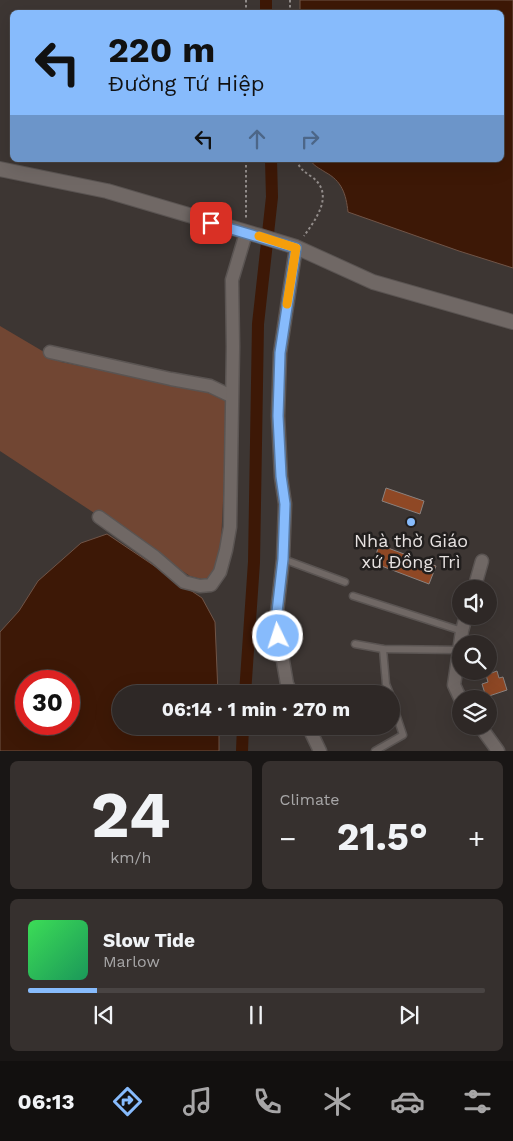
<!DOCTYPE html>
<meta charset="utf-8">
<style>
:root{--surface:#2e2826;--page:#36302e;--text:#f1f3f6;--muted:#a7a6a7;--line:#494443;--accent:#87bbfc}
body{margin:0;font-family:"Work Sans",sans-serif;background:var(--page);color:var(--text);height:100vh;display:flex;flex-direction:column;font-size:19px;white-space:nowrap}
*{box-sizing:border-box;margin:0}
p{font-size:16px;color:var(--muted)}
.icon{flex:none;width:28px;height:28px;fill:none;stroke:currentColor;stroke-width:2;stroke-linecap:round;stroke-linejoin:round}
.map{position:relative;height:751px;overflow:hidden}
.drawer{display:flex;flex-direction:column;gap:10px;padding:10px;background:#191615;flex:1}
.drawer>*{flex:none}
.banner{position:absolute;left:10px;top:10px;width:494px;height:152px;border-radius:8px;box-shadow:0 5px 20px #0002,0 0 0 1px var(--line);background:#87bbfc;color:#111;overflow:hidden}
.fabs{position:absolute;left:452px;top:580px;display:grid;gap:10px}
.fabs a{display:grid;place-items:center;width:45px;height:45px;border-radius:50%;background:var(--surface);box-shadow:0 5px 20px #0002,0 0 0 1px var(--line);font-size:25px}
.speed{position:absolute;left:15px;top:670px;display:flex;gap:10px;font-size:25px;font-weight:700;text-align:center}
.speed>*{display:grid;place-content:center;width:65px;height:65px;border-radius:50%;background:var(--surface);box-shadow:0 5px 20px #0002,0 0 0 1px var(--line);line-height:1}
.speed .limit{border:8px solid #d22;background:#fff;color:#111}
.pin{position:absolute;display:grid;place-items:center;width:42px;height:42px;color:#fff;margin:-21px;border-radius:10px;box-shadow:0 2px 8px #0006}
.me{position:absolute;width:55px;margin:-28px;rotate:356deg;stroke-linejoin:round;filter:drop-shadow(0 0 4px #0008)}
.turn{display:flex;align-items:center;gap:18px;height:105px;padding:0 15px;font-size:22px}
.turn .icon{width:65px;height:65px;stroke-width:2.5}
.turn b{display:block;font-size:35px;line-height:42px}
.lanes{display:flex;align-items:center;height:48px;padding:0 15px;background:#0003;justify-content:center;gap:25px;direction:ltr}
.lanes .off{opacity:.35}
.big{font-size:38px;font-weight:700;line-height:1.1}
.drawer .card{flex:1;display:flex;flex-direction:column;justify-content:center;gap:8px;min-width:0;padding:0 18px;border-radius:8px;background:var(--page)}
.drawer .dial{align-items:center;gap:0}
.dial b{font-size:65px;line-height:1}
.song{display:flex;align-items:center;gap:15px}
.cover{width:60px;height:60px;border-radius:8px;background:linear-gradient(135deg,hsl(130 70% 55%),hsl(150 70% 35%))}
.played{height:5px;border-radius:2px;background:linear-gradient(90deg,var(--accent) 15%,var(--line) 15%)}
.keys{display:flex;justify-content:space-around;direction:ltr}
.heat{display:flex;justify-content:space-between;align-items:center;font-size:28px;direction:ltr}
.drawer .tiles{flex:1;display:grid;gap:10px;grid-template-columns:1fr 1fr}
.card:last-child{grid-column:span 2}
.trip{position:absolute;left:112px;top:685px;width:288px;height:50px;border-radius:25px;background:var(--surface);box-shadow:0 5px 20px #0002,0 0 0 1px var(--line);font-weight:700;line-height:50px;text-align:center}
.tabs{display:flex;height:80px;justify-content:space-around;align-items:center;background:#12100f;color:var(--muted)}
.tabs .icon{width:35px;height:35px}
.tabs .current{color:var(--accent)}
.tabs b{font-size:22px;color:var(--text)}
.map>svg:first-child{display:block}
.green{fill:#714633}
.water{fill:#3d1806;stroke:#705447;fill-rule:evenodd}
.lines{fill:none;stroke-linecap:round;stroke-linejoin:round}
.canal{stroke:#3d1806;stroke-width:12}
.building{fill:#8f4825;stroke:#8a827f}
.service-casing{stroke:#5a5452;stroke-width:9}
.minor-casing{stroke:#5a5452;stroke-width:15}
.tertiary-casing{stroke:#5a5452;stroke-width:16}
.path{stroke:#928c8a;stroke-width:2;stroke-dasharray:2.5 2.5;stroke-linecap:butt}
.service{stroke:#706865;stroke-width:6}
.minor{stroke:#706865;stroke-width:12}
.tertiary{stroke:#706865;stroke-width:14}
.route-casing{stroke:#587aa4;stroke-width:12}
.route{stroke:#87bbfc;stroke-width:9}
.slow{stroke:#f59e0b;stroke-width:9}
.poi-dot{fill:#87bbfc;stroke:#211e1d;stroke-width:2}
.labels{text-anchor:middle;stroke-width:5;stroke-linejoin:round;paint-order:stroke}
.poi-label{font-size:18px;fill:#e6e1e0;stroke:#211e1d}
</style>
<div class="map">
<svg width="513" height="751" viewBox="0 0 513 751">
<rect width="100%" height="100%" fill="#3d3633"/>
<path class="green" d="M0 326 61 362 204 391 228 402 220 562 209 581 190 576 0 451Z"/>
<g class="water">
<path d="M300 0H513V268L459 251 348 212C346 194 342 181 325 172 319 168 314 166 310 160H501V12H300Z"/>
<path d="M107 534 202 598 215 622 218 694H121V726H219V751H0V632L19 611 38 581 81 543ZM26 681H69V724H26Z"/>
</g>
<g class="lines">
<g class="canal">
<path d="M266 0V12"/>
<path d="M245 694 254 562 258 324 272 197 271 160"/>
<path d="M242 751 243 726"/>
</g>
</g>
<g class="building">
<path d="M386 488 424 501 420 514 382 501Z"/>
<path d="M378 548 383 549 388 548 436 566 429 584 379 565 378 560 375 559Z"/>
<path d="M497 671 499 678 503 677 507 690 486 697 482 684 488 682 486 675Z"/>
</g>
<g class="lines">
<defs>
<g id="service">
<path d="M283 559 345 582"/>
<path d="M353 596 462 631"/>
<path d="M355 644 383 649 459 650"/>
<path d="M383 649 386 684 390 694"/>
<path d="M375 751 403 735 391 699"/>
</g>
<g id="minor">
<path d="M50 352 171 379 210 386 231 396"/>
<path d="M99 517 155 557 184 582 200 586 211 585 220 572 226 550 230 527 233 347 232 280 246 233"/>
<path d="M474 589 482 561"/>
<path d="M292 694 287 684 276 621 283 559 285 504 281 477 278 416 280 353 296 247"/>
<path d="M461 700 454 685 462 631 466 616"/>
<path d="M308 726 320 751"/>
<path d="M480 726 498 751"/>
</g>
<path id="tertiary" d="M0 169 107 191 260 236 296 247 373 282 513 322"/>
</defs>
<use href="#service" class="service-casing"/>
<use href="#minor" class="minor-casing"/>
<use href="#tertiary" class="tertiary-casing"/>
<g class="path">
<path d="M246 0V12"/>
<path d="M290 0V12"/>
<path d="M246 160V218"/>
<path d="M297 160C299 169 305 172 312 177 335 194 316 219 304 236"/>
</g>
<use href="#service" class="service"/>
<use href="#minor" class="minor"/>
<use href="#tertiary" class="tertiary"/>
</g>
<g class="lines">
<defs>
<path id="route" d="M211 223 296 248 280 353 278 416 281 476 285 504 283 559 276 621 278 636"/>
</defs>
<use href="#route" class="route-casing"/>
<use href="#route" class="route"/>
<path class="slow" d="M259 236 296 248 287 304"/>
</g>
<circle class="poi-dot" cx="411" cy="522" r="5"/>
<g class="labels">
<g class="poi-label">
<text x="411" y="547">Nhà thờ Giáo<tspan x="411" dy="21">xứ Đồng Trì</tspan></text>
</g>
</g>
</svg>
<div class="fabs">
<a><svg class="icon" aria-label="sound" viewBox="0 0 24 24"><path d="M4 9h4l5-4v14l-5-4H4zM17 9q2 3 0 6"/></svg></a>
<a><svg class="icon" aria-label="search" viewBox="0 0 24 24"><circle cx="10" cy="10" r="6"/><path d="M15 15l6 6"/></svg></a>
<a><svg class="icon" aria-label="layers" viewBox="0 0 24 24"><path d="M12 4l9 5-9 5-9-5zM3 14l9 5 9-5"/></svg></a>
</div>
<div class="speed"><div class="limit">30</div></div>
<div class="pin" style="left:211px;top:223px;background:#d93025"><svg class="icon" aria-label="arrive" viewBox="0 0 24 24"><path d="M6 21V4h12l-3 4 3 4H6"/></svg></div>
<svg class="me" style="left:278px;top:636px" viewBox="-20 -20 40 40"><circle r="17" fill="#87bbfc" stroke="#fff" stroke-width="3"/><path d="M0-11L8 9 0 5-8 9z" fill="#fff"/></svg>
<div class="trip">06:14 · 1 min · 270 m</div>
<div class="banner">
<div class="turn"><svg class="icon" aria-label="left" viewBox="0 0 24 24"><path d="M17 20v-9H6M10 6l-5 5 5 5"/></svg><div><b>220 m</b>Đường Tứ Hiệp</div></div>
<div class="lanes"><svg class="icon" aria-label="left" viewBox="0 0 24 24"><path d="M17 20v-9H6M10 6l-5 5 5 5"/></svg><svg class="icon off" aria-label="ahead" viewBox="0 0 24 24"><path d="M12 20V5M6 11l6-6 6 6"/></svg><svg class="icon off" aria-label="right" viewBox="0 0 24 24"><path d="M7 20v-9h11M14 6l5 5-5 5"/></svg></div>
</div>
</div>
<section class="drawer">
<div class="tiles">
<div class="card dial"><b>24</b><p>km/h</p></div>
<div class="card"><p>Climate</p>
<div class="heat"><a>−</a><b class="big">21.5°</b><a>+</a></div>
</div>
<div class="card">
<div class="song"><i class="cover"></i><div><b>Slow Tide</b><p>Marlow</p></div></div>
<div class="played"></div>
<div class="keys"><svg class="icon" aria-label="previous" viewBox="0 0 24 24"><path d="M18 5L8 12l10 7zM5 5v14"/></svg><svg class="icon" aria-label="pause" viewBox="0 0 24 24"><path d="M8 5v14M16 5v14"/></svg><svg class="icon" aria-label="next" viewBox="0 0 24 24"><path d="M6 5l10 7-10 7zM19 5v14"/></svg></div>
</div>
</div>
</section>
<nav class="tabs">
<b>06:13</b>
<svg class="icon current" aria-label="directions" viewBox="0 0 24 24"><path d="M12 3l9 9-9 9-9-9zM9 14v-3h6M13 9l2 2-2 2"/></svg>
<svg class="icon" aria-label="music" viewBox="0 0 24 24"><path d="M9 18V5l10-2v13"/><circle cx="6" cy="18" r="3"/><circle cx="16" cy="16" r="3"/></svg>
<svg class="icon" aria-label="phone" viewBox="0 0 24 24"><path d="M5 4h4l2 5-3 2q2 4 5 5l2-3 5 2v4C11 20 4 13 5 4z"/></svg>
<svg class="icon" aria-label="climate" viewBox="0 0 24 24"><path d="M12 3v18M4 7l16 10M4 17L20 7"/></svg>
<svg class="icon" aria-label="car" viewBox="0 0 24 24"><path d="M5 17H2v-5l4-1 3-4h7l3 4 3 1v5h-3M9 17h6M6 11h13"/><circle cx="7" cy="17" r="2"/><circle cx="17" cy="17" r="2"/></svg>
<svg class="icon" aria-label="filters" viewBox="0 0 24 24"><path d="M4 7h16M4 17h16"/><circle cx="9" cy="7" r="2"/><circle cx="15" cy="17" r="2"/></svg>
</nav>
